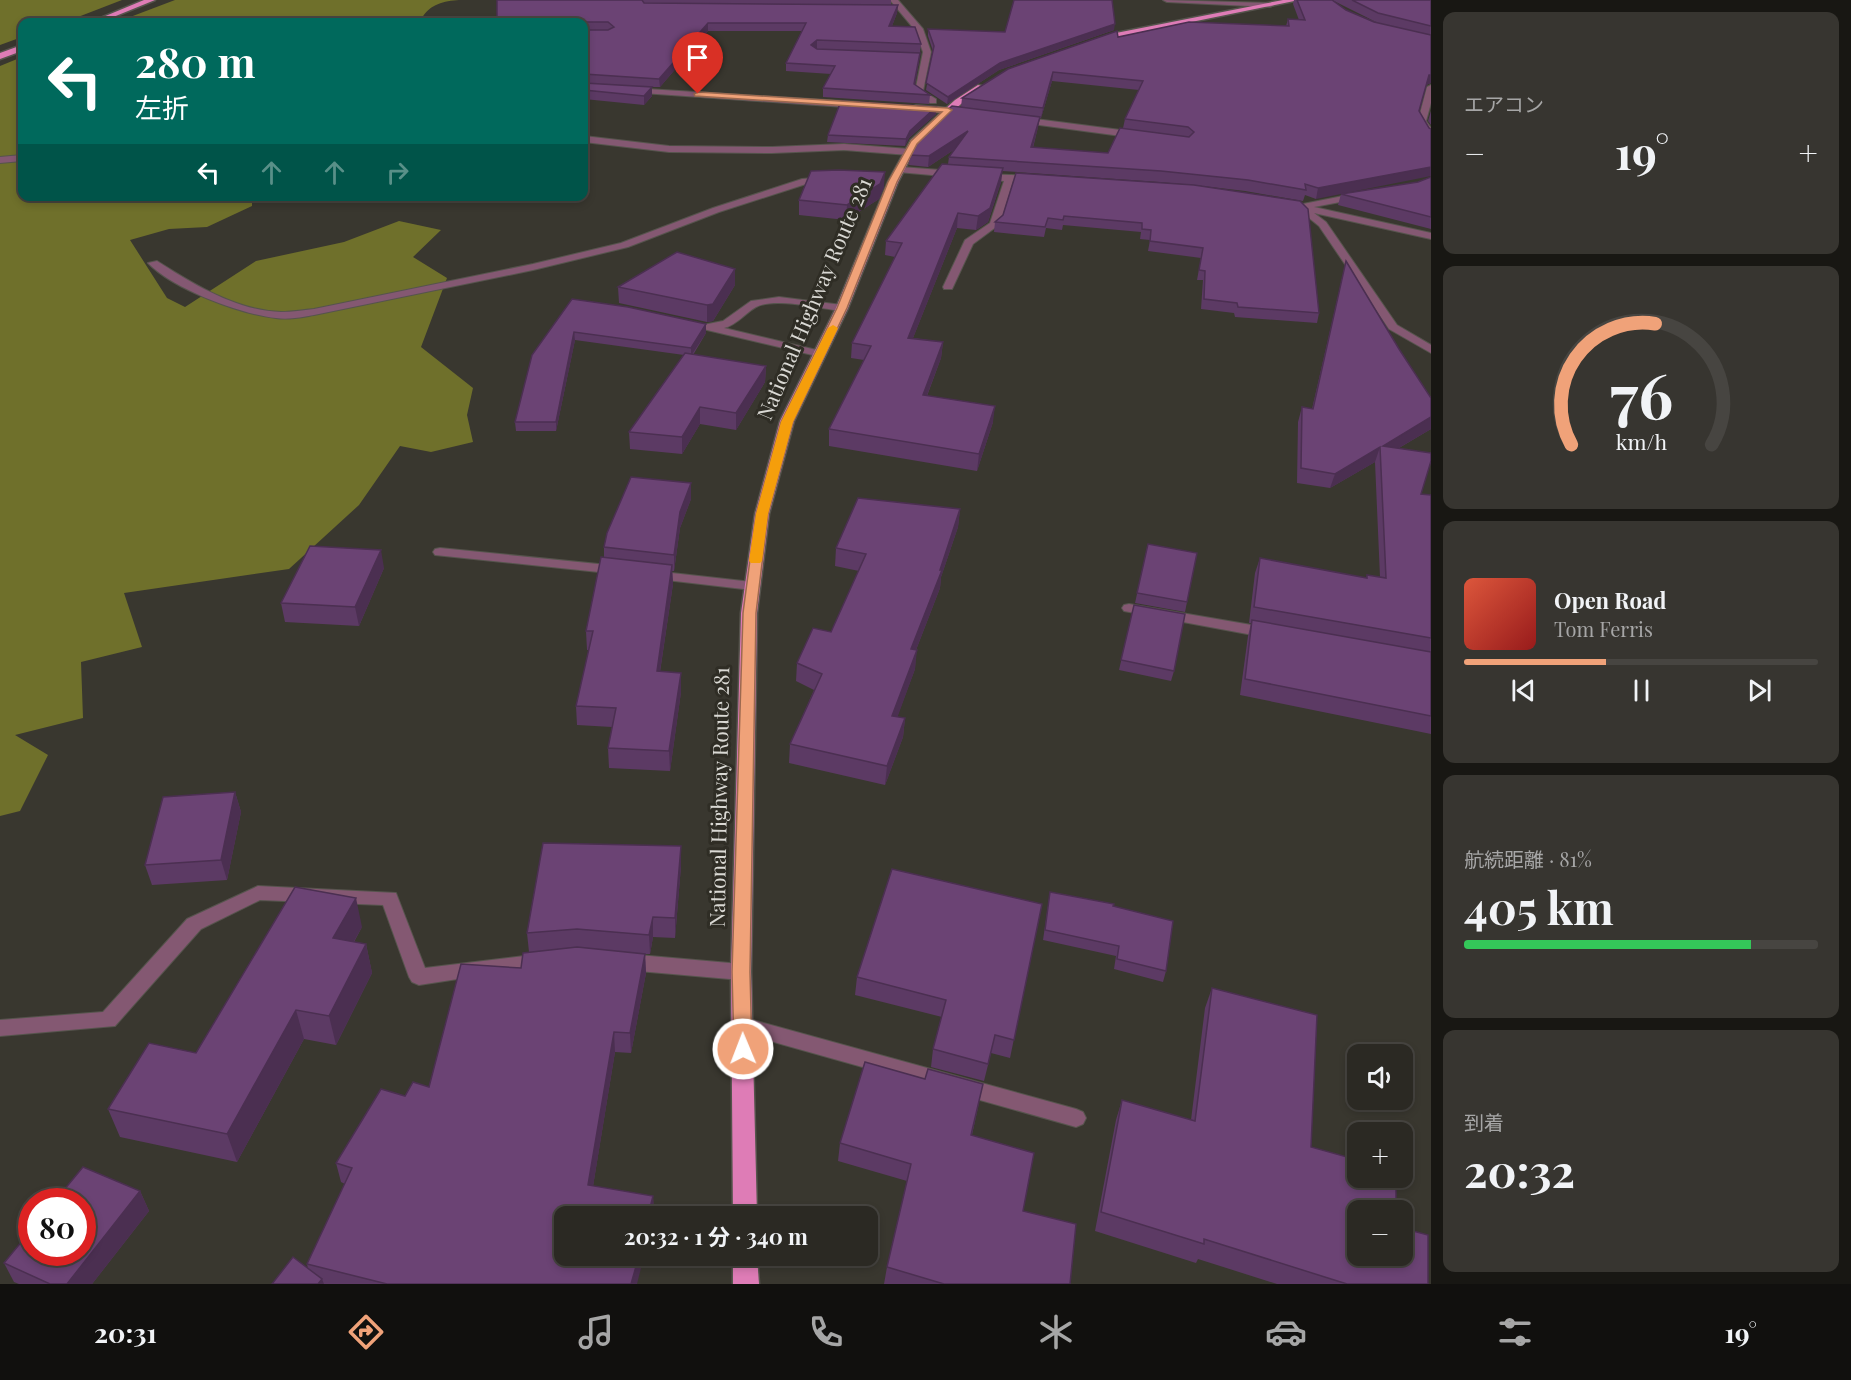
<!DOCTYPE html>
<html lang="ja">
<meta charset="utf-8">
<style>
:root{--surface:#2b2923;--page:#373530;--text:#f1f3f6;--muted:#a6a6a6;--line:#474541;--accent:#f0a279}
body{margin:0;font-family:"Playfair Display","Noto Sans JP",serif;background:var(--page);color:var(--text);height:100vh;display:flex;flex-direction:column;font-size:22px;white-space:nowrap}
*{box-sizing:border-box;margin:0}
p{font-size:20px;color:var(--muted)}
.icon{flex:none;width:33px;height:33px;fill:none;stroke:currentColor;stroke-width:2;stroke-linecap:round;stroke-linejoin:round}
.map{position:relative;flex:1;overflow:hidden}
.sheet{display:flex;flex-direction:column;gap:12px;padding:12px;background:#181713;width:420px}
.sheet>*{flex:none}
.hud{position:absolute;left:18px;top:18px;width:570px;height:183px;border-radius:12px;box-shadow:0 3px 9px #0003,0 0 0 2px var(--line);background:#00695c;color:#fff;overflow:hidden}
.controls{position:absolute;left:1347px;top:1044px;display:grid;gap:12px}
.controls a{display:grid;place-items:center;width:66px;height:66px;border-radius:12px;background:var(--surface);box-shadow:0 3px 9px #0003,0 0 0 2px var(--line);font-size:30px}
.speed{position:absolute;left:18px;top:1188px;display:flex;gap:12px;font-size:30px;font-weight:700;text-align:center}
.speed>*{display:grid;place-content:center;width:78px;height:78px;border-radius:50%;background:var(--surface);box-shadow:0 3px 9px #0003,0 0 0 2px var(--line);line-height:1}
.speed .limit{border:9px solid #d22;background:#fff;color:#111}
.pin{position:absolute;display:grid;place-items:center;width:51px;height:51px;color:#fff;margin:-62px -26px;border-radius:50% 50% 50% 0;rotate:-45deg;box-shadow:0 0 6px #0007}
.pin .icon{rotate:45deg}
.me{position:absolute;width:66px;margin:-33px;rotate:359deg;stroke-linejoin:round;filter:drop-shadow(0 0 4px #0008)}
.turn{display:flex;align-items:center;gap:21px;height:126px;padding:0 18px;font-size:27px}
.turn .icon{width:78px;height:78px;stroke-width:2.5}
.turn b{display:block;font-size:42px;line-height:51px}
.lanes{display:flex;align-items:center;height:57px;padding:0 18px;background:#0003;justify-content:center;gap:30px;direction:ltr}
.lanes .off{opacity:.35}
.big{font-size:45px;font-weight:700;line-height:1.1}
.sheet .tile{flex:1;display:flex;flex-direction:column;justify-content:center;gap:9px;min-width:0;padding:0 21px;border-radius:12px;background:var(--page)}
.sheet .dial{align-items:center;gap:0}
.dial svg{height:156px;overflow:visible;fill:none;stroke:var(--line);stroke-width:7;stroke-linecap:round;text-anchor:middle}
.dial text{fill:var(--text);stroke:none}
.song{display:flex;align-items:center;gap:18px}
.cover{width:72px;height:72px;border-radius:9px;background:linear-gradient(135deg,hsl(10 70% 55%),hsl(0 70% 35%))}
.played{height:6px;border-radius:3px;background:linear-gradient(90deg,var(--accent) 40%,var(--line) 40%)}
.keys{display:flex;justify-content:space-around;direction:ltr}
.heat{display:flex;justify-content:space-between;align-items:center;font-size:33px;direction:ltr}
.charge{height:9px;border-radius:4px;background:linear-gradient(90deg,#34c759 81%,var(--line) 0)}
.trip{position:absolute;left:554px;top:1206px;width:324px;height:60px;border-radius:12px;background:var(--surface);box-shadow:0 3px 9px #0003,0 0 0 2px var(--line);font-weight:700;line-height:60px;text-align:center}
.tab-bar{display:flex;height:96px;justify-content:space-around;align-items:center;background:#11100e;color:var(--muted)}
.tab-bar .icon{width:42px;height:42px}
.tab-bar .selected{color:var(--accent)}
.tab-bar b{font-size:27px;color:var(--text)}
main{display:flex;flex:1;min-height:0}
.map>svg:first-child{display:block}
.forest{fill:#6f702b}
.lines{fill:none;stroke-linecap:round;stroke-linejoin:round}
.minor-casing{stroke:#56544d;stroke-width:2}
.trunk-casing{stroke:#56544d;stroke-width:3}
.minor{fill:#845872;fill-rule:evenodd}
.trunk{fill:#de7cb6;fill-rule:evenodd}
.wall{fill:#5c3a64;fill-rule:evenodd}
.shaded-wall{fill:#4b2f51}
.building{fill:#6b4374;stroke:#4b2f51;stroke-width:1.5}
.route{fill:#f0a279;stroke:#9c694f;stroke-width:1.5}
.slow{fill:#f59e0b}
.labels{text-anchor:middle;stroke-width:6;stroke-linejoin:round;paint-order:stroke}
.street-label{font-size:21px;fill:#dad9d4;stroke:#2f2d25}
</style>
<main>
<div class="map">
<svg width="1431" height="1284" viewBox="0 0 1431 1284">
<rect width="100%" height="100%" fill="#39372f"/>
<g class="forest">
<path d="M0 0H122L65 22H22V37L0 45Z"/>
<path d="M175 0H459C444 1 430 4 422 18L430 22H117Z"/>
<path d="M22 57V196L252 197V206L207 227 169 229 130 240 167 298 185 307 256 261 344 242 399 221 441 230 413 257 447 278 421 347 473 388 467 415 473 442 431 452 400 446 359 505 289 569 124 593 142 647 81 662 83 718 15 735 48 755 20 811 0 816V66Z"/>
</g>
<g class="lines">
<defs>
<g id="minor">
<path d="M890 0H898L923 29 931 52 923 91 936 99V103H930L915 92 923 52 915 30Z"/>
<path d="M1163 0 1270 3 1274 5 1270 7 1167 2Z"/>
<path d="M1431 85V103L1426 121 1431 128V138L1428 137 1418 121 1427 87Z"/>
<path d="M631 88 859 102 863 105 859 108 628 92V88Z"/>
<path d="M916 105 964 109 968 112 964 115 913 110V106Z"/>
<path d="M1020 117 1136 132 1140 135 1136 138 1017 122 1016 120Z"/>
<path d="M584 136 669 146 772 147 844 144 909 149 914 152 909 155 844 150 772 153 669 152 584 142Z"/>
<path d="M22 155V161L0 163V157Z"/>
<path d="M901 167 954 171 959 174 954 177 898 172 896 170Z"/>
<path d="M981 174 1035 176 1040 179 1035 182 1013 181 1000 224 973 244 953 287 952 289H944L943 287 965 240 990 223 1004 181 978 179 976 177Z"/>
<path d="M827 177 830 178V182L806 184 719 212 628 247 533 270 314 315C302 317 289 320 276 318 240 314 173 289 148 263L157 261C193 284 237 311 281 312 292 312 303 310 314 309L533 264 621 243 713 208 802 179Z"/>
<path d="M1358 193 1363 196 1361 198 1314 207 1431 233V239L1314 213 1326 222 1397 325 1431 345V353L1389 329 1319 226 1298 209 1284 204 1289 201 1303 204Z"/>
<path d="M779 297 842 305 847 308 842 311C821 309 775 297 756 307 745 313 737 325 724 328L825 352V356L821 357 707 330 701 327 703 325 723 321 751 301Z"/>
<path d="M440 548 618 566 625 570 618 574 435 555 433 552 435 549Z"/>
<path d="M654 571 752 582 759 586 752 590 649 578 647 575Z"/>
<path d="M1129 604 1269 628 1276 633 1269 638 1124 611 1122 608 1124 605Z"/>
<path d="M258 886 396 893 425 968 541 954 548 957 550 962 548 967 541 970 477 976 419 985 412 982 409 977 383 905 260 900 201 929 115 1026 0 1036V1020L103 1012 187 919Z"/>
<path d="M627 954 741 964 748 967 751 972 748 977 741 980 627 970 620 967 618 962 620 957Z"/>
<path d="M742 1017 1076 1109 1083 1112 1086 1118 1083 1124 1076 1127 742 1033 735 1031 732 1025 735 1019Z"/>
</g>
<g id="trunk">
<path d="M144 0H155L101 22H91Z"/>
<path d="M1283 0H1299L1118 37 1096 45 1092 42 1116 33Z"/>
<path d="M22 45V51L0 59V53Z"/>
<path d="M978 85 986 87 961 104 918 143 898 182 848 308 794 421 769 514 757 613 751 972 757 1216H733L731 972 741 613 755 514 780 421 836 308 888 182 911 140 955 100Z"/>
<path d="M733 1256H757L759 1284H733Z"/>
</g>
</defs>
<use href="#minor" class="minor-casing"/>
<use href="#trunk" class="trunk-casing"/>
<use href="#minor" class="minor"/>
<use href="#trunk" class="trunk"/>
</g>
<g class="wall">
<path d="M497 0H891V5L668 3 898 5 897 13 892 26 921 44 919 61 915 85 930 95 929 104 823 97V88L831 74 786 71V63L802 31H708L660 87H652V96L644 105 584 99V22Z"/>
<path d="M1294 0H1431V83L1426 85 1316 199 1305 195 1303 201 1245 191 1194 185 1319 313 1317 323 1235 317 1234 313 1201 309 1203 280H1197L1201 258 1148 251 1150 240 1140 239 1141 232 1063 225 1062 230 1046 228 1044 237 994 232 995 222 1194 185 1159 182 1002 171 1001 182 988 222 976 230 957 228 913 338 943 342 941 358 927 396 993 422 977 471 829 446V429L864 360 851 358 852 343 895 257 885 255 886 241 948 164 949 157 955 149 928 167 909 165 910 155 961 107 962 98 1118 37 1286 26 1288 19 1299 20 1293 4ZM1332 0 1376 22 1346 10ZM1052 81 1139 90 1125 119 1123 128 1108 153 1033 148 1038 127 1040 118H1041Z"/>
<path d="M928 29 1005 32 1114 30 999 70 947 104 926 90 933 51 928 36Z"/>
<path d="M936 107V114L909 138 905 146 827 142 828 135Z"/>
<path d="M1431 111V125L1428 121Z"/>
<path d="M1431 177V229L1338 205 1341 194 1418 182Z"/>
<path d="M884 187 879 199 846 220 799 215V200Z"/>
<path d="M1346 261 1399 349 1431 398V429L1399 448 1421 494 1431 495V734L1240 695 1248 636 1251 623H1249L1255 573 1260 558 1366 578 1367 575 1380 577 1375 462 1330 488 1297 483 1298 422 1302 407 1312 409Z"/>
<path d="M735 285 713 321 707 322 619 303 618 287Z"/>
<path d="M572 299 706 333 693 355 766 366 765 382 736 430 700 424 682 454 630 449 629 432 684 355 575 340 556 431H516L515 422Z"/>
<path d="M691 483V499L680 528 674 571H672L673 584 660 672 681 692 670 771 609 768 608 748 612 727 577 725 576 706 589 650H587L586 631 604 557V547Z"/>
<path d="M960 509 958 527 941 577 940 588 916 650 915 669 897 717 905 718 903 737 885 785 789 763 790 744 814 690 796 681 797 663 831 632 859 571 835 566 836 548Z"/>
<path d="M1148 544 1187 602 1185 612 1135 603Z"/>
<path d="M384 568 359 626 285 622 281 603Z"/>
<path d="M1134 605 1174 671 1171 681 1119 670Z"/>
<path d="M235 792 241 812 227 880 152 885 145 865Z"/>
<path d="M681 846V866L675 938 653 937 650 954H645L646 973 631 1053 615 1052 593 1186 653 1196 654 1216H564L637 1284H272L308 1269 307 1264 345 1184 341 1182 336 1163 405 1096 429 1087 521 968 529 952 527 933Z"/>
<path d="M1050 892 1113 906 1166 971 1163 982 1114 969 1116 956 1043 940Z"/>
<path d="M1042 904 1010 1058 991 1053 984 1081 931 1067 933 1049 942 1017 855 995 857 977Z"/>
<path d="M362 927 354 942 366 944 372 973 336 1045 304 1039 237 1162 120 1137 108 1109 196 1053Z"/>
<path d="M1212 988 1311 1147 1358 1210 1428 1284H1277L1198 1259 1196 1263 1095 1231 1116 1120 1122 1100 1191 1120 1205 1008Z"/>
<path d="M925 1079 983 1084 972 1135 1023 1211 1070 1284H884L887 1267 907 1181 838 1161 840 1143Z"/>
<path d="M140 1191 149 1211 92 1284H19L14 1282 4 1263Z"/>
</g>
<g class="shaded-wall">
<path d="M898 5 897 13 889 34V26Z"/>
<path d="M708 23V31L660 87 659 79Z"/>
<path d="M1115 24 1114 30 999 70 947 104 948 97 1000 63Z"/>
<path d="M817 40V49L811 45Z"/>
<path d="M920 53 919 61 913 93 914 84Z"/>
<path d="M1053 72 1052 81 1041 118 1043 108Z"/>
<path d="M1429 75H1431V83L1426 85Z"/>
<path d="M652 87V96L644 105V96Z"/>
<path d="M936 107V114L909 138 905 146 906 139 910 131Z"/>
<path d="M1040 117 1038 127 1030 158 1031 147Z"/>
<path d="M968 131 967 141 928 167 929 156Z"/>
<path d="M1431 167V176L1316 199 1318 188Z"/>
<path d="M1003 168 1001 182 988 222 976 230 978 216Z"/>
<path d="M885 172 884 187 879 199 846 220 847 205Z"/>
<path d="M958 213 957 228 907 353 908 338Z"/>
<path d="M735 269V285L713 321 707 322V305Z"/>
<path d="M706 324V333L691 356V348Z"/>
<path d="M574 332 575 340 556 431V422Z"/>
<path d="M943 342 941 358 921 411 923 395Z"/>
<path d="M766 366 765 382 736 430V413Z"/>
<path d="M995 406 993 422 977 471 979 454Z"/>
<path d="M700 407V424L682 454V437Z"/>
<path d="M1431 417V429L1380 459 1383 446Z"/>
<path d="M1380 447 1375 462 1330 488 1335 474Z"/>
<path d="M691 483V499L680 528 674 571V555L680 512Z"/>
<path d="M960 509 958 527 941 577 940 588 909 668 911 649 940 570Z"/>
<path d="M381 550 384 568 359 626 355 607Z"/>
<path d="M672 565 673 584 657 691V671Z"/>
<path d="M917 650 915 669 891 735 892 716Z"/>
<path d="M681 673V692L670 771 669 751Z"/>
<path d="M905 718 903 737 885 785 887 766Z"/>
<path d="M235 792 241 812 227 880 221 860Z"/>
<path d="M681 846V866L675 938V918Z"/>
<path d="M356 898 362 927 340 966 333 938Z"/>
<path d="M653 917V937L650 954 649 935Z"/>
<path d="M366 944 372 973 336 1045 329 1016Z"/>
<path d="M645 954 646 973 631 1053 630 1033Z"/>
<path d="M296 1010 304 1039 237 1162 227 1134Z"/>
<path d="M614 1032 615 1052 590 1205 588 1185Z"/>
<path d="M140 1191 149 1211 92 1284H67Z"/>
<path d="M653 1196 654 1216H648Z"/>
<path d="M639 1256H644L637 1284H631Z"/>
<path d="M322 1279 324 1284H318Z"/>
</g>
<g class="building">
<path d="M497 0H642L644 3 898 5 889 26 915 27 921 44 817 40 811 45 817 49 920 53 914 84 930 95 823 88 835 66 786 63 806 23H708L659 79 584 74V30H608L614 27 608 22H497Z"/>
<path d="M1014 0H1112L1115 24 1000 63 948 97 926 83 934 46 928 29 1005 32Z"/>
<path d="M1297 0H1332L1346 10 1374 22 1431 35V75H1429L1419 111 1429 128 1431 129V167L1318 188 1305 184 1306 190 1248 180 1161 171 949 157 968 131 929 156 910 155 921 134 952 106 1040 117 1031 147 1108 153 1120 128 1189 137 1194 132 1188 127 1125 119 1143 81 1053 72 1043 108 962 98 1008 69 1117 31 1118 37 1189 22 1289 26 1288 19 1305 20Z"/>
<path d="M1352 0H1431V26L1378 13Z"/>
<path d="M584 83 652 87 644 96 584 90Z"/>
<path d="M841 101 936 107 910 131 906 139 828 135Z"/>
<path d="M942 164 1003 168 990 208 978 216 958 213 908 338 943 342 923 395 995 406 979 454 829 429 871 346 852 343 902 243 886 241Z"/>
<path d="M839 170 885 172 880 184 847 205 799 200 811 171Z"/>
<path d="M1016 173 1194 185 1300 201 1308 209 1319 313 1238 307 1237 303 1204 299 1205 271 1199 270 1203 248 1150 241 1151 230 1142 229V223L1064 216 1063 220 1048 218 1045 227 995 222 1003 215Z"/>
<path d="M1431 177V217L1341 194 1418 182Z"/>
<path d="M677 252 735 269 713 304 707 305 618 287Z"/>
<path d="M1346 261 1399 349 1431 398V417L1383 446 1431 453V461L1421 494 1431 495V638L1254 607 1260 558 1367 578V575L1386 578 1380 447 1335 474 1301 468 1302 407 1313 409Z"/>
<path d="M572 299 628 307 706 324 691 348 574 332 556 422H515L532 355Z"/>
<path d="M685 353 766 366 736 413 700 407 682 437 629 432Z"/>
<path d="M631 477 691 483 680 512 674 555 604 547 607 533Z"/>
<path d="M858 498 960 509 940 570H942L911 649 917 650 892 716 905 718 887 766 790 744 822 674 797 663 813 628 831 632 866 554 836 548Z"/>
<path d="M1148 544 1197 553 1187 602 1137 593Z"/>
<path d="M310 546 381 550 355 607 281 603Z"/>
<path d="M601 557 672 565 657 671 681 673 669 751 608 748 616 708 576 706 593 631H586Z"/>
<path d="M1134 605 1185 614 1174 671 1121 660Z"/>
<path d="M1252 620 1431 652V716L1245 679Z"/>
<path d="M235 792 221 860 145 865 163 797Z"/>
<path d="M543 843 681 846 675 918 653 917 649 935 577 929 527 933Z"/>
<path d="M892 869 1042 904 1014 1040 995 1035 988 1064 933 1049 946 1000 857 977Z"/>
<path d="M295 887 356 898 333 938 366 944 329 1016 296 1010 227 1134 108 1109 149 1043 196 1053Z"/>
<path d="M1050 892 1114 904 1113 906 1173 921 1166 971 1117 959 1119 946 1045 930Z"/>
<path d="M577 947 645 954 630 1033 614 1032 588 1185 653 1196 648 1216H564V1256H639L631 1284H387L307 1264 352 1168 336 1163 381 1089 405 1096 413 1082 429 1087 461 964 521 968 523 953Z"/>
<path d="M1212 988 1317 1015 1311 1147 1358 1160V1178H1396V1210H1358V1256H1402V1228L1428 1235V1284H1347L1204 1239V1244L1101 1212 1122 1100 1195 1121Z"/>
<path d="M865 1062 925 1079 928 1069 983 1084 971 1135 1034 1153 1023 1211 1076 1224 1070 1284H944L887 1267 911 1164 840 1143Z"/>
<path d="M83 1167 140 1191 67 1284H50L4 1263 32 1229V1252H82V1202H54Z"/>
<path d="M293 1257 322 1279 318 1284H272Z"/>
</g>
<path class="route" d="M698 92 948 108 952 110 917 144 897 182 847 308 793 422 768 514 756 613 750 972 752 1049 749 1054 743 1056 736 1054 734 1049 732 972 743 613 756 514 781 422 837 308 888 182 911 141 942 112 695 96 694 94Z"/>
<path class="slow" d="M833 325 838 328 793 422 768 514 762 561 760 563H751L749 561 756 514 781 422 828 328Z"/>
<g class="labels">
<g class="street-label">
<text transform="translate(815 299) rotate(-67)" y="7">National Highway Route 281</text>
<text transform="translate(720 797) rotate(-89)" y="7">National Highway Route 281</text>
</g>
</g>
</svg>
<div class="controls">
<a><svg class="icon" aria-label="sound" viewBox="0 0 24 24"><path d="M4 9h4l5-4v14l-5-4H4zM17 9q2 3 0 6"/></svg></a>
<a>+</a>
<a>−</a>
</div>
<div class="speed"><div class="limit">80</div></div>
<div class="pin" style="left:698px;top:94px;background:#d93025"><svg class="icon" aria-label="arrive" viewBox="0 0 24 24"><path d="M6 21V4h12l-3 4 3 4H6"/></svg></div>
<svg class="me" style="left:743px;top:1049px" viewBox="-20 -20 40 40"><circle r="17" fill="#f0a279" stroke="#fff" stroke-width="3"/><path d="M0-11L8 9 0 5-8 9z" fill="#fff"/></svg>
<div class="trip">20:32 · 1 分 · 340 m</div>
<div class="hud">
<div class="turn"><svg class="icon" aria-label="left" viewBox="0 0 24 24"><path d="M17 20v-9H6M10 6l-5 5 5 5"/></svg><div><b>280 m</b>左折</div></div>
<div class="lanes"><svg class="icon" aria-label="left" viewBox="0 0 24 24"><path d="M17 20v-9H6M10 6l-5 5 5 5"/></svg><svg class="icon off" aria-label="ahead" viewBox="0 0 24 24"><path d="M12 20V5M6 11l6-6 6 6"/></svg><svg class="icon off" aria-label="ahead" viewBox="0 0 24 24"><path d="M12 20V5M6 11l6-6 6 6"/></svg><svg class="icon off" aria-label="right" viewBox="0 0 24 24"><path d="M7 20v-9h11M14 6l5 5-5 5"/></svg></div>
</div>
</div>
<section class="sheet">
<div class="tile"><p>エアコン</p>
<div class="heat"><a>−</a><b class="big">19°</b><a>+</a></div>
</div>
<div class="tile dial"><svg viewBox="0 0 100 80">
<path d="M14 69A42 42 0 1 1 86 69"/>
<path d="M14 69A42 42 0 0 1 57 7" stroke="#f0a279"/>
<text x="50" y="56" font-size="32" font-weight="700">76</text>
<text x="50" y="72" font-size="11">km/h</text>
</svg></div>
<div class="tile">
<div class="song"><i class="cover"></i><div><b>Open Road</b><p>Tom Ferris</p></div></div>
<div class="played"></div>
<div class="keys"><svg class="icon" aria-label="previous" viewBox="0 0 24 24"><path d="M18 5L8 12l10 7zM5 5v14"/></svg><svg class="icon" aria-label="pause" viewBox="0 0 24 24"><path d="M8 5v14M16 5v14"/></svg><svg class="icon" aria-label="next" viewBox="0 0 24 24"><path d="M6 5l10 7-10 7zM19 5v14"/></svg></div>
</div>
<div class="tile"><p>航続距離 · 81%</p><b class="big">405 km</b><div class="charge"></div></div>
<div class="tile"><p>到着</p><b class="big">20:32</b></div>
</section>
</main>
<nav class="tab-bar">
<b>20:31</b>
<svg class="icon selected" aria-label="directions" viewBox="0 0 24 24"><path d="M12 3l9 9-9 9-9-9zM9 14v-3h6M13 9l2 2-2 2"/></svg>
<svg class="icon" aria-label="music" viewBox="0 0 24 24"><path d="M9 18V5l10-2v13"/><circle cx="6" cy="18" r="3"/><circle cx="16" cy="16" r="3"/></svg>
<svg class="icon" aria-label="phone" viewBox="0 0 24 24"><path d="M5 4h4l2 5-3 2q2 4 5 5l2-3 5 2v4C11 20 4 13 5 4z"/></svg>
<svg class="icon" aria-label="climate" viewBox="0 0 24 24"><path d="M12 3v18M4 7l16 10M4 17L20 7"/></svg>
<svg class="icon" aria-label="car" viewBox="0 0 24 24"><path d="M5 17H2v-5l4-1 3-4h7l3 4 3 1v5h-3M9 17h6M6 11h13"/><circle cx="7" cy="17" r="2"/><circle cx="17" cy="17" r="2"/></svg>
<svg class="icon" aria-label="filters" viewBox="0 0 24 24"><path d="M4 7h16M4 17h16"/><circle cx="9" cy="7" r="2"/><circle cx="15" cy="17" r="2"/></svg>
<b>19°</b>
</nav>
